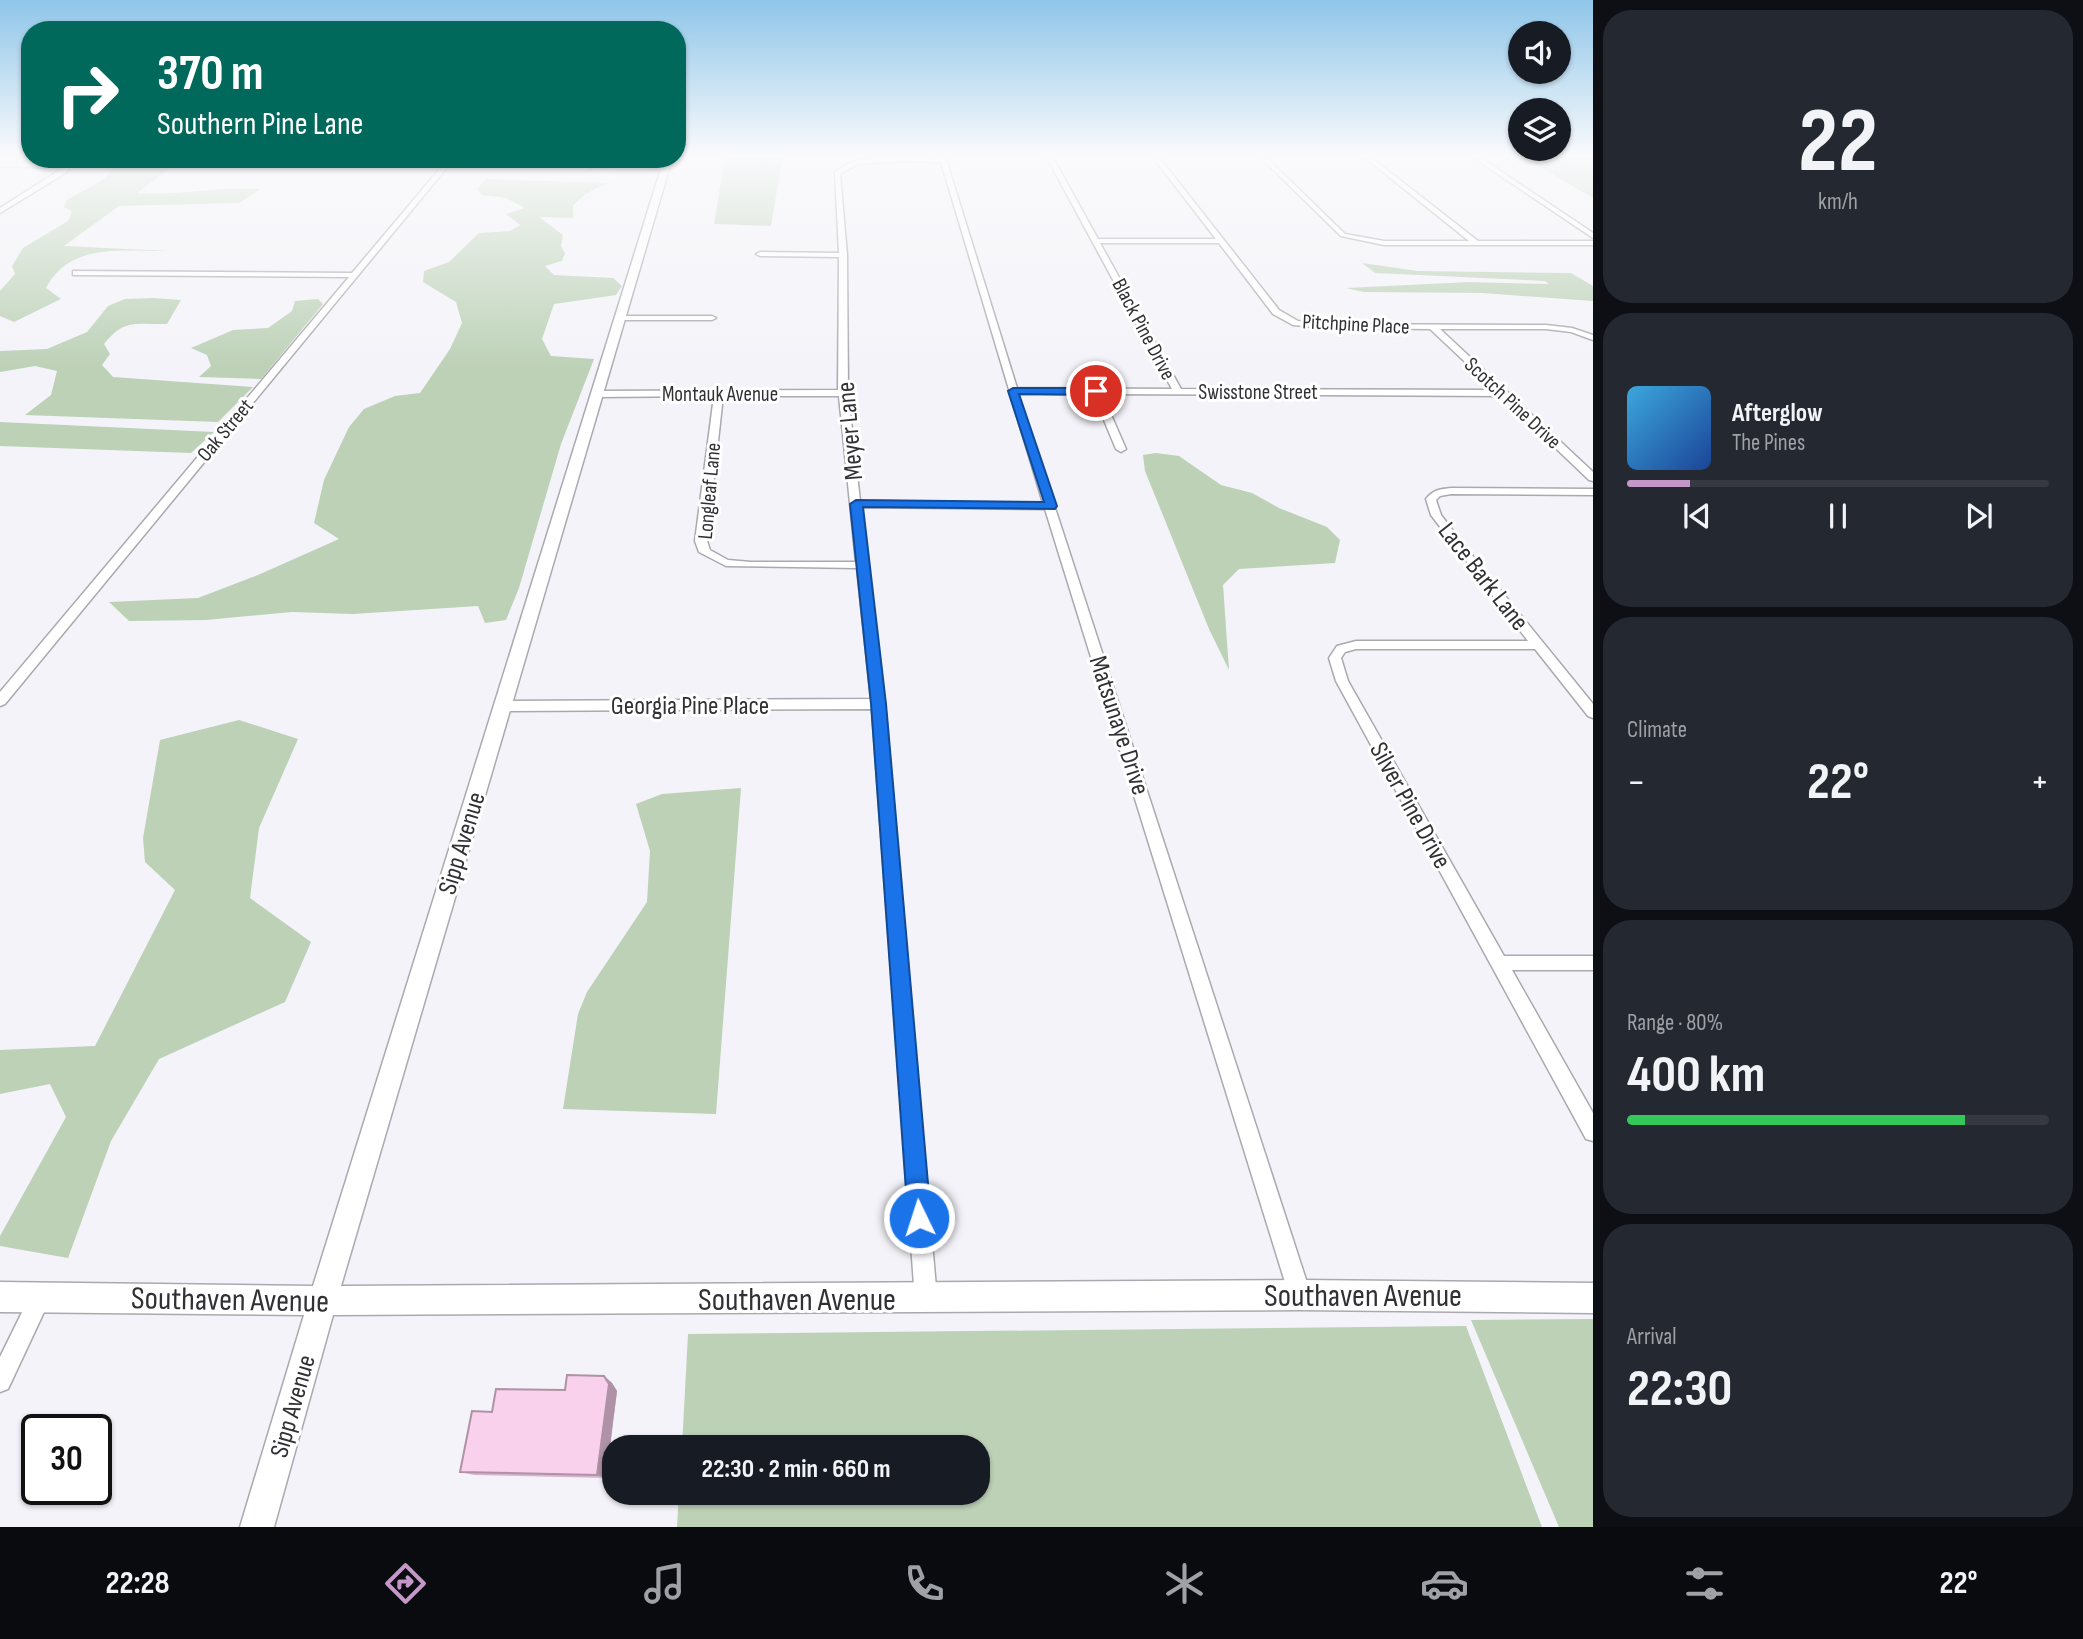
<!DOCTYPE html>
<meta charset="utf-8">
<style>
:root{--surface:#171b24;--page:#242831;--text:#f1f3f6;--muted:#9ea1a6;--line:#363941;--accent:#c398c9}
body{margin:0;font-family:"Sofia Sans Condensed",sans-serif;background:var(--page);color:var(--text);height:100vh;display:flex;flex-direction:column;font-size:26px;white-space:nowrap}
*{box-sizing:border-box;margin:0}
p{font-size:23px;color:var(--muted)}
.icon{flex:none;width:38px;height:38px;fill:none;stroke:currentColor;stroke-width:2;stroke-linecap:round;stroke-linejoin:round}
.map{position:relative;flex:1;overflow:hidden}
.sheet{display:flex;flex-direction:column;gap:10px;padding:10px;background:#0d0f14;width:490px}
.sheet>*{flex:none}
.top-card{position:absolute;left:21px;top:21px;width:665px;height:147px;border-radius:28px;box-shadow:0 2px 5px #0004;background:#00695c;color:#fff;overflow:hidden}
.fabs{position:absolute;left:1508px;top:21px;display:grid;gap:14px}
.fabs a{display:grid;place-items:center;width:63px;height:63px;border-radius:50%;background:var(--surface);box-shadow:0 2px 5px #0004;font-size:35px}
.speed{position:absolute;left:21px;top:1414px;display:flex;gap:14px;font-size:35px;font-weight:700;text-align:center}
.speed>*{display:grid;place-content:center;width:91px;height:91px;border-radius:50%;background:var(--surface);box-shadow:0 2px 5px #0004;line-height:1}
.speed .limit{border:4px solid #111;border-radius:10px;background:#fff;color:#111}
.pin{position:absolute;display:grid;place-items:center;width:60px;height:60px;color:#fff;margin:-30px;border:4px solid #fff;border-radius:50%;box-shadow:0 2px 7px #0007}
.me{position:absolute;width:77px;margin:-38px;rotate:356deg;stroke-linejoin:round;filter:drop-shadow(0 0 5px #0008)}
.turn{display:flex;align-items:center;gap:24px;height:147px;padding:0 21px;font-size:32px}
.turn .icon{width:91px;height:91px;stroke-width:2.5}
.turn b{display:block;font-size:49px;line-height:60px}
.big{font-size:52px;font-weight:700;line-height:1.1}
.sheet .card{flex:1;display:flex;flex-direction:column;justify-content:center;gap:10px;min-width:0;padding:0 24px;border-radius:28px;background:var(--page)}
.sheet .dial{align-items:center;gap:0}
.dial b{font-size:91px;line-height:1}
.song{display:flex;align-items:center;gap:21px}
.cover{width:84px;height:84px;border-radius:10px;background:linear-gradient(135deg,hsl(200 70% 55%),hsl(220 70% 35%))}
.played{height:7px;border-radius:4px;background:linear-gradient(90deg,var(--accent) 15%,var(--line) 15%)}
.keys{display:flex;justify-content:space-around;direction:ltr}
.heat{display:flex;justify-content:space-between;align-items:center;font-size:38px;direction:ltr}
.charge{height:10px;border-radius:5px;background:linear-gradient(90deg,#34c759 80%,var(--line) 0)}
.trip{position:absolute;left:602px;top:1435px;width:388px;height:70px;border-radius:28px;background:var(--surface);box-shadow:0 2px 5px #0004;font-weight:700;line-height:70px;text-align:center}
.tab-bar{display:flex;height:112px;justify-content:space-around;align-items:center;background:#090b0e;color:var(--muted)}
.tab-bar .icon{width:49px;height:49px}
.tab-bar .selected{color:var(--accent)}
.tab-bar b{font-size:32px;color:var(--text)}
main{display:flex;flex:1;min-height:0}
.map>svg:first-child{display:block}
.green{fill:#bcd1b6}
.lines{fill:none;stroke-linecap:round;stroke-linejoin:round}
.street-casing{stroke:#a9a9af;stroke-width:3}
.secondary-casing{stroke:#a9a9af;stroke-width:3}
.street{fill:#fff;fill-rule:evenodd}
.secondary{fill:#fff;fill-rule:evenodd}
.wall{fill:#d7b4cb}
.shaded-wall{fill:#af92a5}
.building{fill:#fad1ec;stroke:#af92a5;stroke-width:2}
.route{fill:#1a73e8;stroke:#114b97;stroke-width:2}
.labels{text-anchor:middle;stroke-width:6;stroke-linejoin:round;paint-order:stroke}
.far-street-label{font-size:21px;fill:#313134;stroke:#fff}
.street-label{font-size:26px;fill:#313134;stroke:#fff}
.near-street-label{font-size:32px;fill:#313134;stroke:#fff}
</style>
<main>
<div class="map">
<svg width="1593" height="1527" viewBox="0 0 1593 1527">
<rect width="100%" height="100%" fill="#f3f3f9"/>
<g class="green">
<path d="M725 156H792L782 160 771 226 714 224Z"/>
<path d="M1522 156H1593V198Z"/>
<path d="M164 159H183L137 193C178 196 219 186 261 189L239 203 119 206 64 246 169 251C124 252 71 241 46 288L61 299 14 322 0 316V291L15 274 12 266 23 248 68 221 72 211 64 207 67 200 104 179 115 166 157 164Z"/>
<path d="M486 179 611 183C596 187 583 194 573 206V218L539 217 563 235 561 246 565 253 562 261 545 266 554 275 613 278 622 286 616 295 554 304 542 339 551 356 594 359 561 444 519 588 506 620 485 623 478 606 353 614 292 612 206 620 129 621 109 602 198 598 258 575 339 539 314 523 324 480 349 427 364 409 395 396 420 393 450 349 462 323 456 302 423 282 424 271 449 262 479 233 510 231 520 225 506 214 525 208 506 198 482 195 477 189Z"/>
<path d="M1362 263 1418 271 1571 273 1593 286V301L1483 293 1364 292 1346 288 1469 282 1549 284 1545 281 1375 273Z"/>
<path d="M153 298 181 300 167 324C136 325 125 318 104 344L110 354 102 365 113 377 253 387 218 422 25 415 51 395 57 371 35 366 0 372V351L47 349 87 332 108 306 125 299Z"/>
<path d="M318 299 323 304 261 379 199 377 211 366 207 355 191 348 233 330 268 328 292 311 295 301Z"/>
<path d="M0 422 214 432 191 453 0 446Z"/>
<path d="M1156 453 1179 456 1221 485 1252 493 1279 508 1327 527 1340 540 1335 563 1239 569 1223 585 1229 670 1209 629 1145 471 1143 455Z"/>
<path d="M239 720 298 739 259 828 250 898 311 942 285 1002 159 1059 111 1141 68 1258 0 1246V1236L66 1117 50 1084 0 1094V1050L95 1046 175 890 145 862 143 838 160 740Z"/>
<path d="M741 788 716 1114 563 1109 578 1014 587 992 647 902 650 851 636 804 662 794Z"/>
<path d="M1593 1319V1527H1559L1471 1320Z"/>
<path d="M1466 1326 1542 1527H677L679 1493H978V1447H682L688 1334Z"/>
</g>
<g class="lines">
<defs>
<g id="street">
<path d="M939 156H945L1017 388 1172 389 1046 156H1052L1098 239H1216L1152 156H1158L1279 310 1298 321 1324 324 1546 325 1572 328 1593 335V340L1571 332 1546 329H1440L1593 472V481L1589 480 1501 396 1102 394 1126 449 1121 452 1116 449 1093 394H1018L1311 1295 1307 1302 1300 1306 1293 1302 1289 1295 1045 509 861 507 885 704 937 1299 933 1306 926 1310 919 1306 915 1299 872 709 502 711 495 706 502 701 871 699 857 568 726 566 699 552 695 541 714 396 597 397 592 394 597 391 838 390 839 257 760 256 756 254 760 252 839 253 835 172C862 150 907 157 940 158ZM903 161 941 162 1043 503 860 501 848 393 847 255 840 174 858 164ZM1100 243H1219L1273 314 1293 325 1324 328 1430 329 1495 390 1181 389ZM723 396H839L856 562H751L728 560 710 550 707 541Z"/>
<path d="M1259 156H1265L1345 234 1384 241H1469L1363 156H1369L1478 241H1593V245H1384L1341 236Z"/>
<path d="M1471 156H1478L1593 233V238Z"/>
<path d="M448 159H454L5 704 0 706V692L349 277 76 275H73V271L352 273Z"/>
<path d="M0 162 67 164 70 166 67 172 0 213V208L63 168 0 166Z"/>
<path d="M592 165H665L668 167 665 169 590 168Z"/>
<path d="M620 316H712L716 318 712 320H617V316Z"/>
<path d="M1451 488 1593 489V495L1451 494 1440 496 1436 500 1441 515 1467 549 1593 704V718L1588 716 1535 649H1356L1345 652 1341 658 1348 681 1504 956H1593V970H1512L1593 1113V1141L1586 1139 1336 681 1329 658 1337 646 1356 641H1528L1431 515 1426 499C1433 490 1440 489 1451 488Z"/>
<path d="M40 1286 47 1290 51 1297 8 1389 0 1392V1357L33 1290Z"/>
</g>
<path id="secondary" d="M664 159H672L341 1286 1300 1280 1593 1283V1313L1300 1310 333 1315 274 1527H240L304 1315 0 1312V1282L313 1286Z"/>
</defs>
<use href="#street" class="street-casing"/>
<use href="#secondary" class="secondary-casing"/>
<use href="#street" class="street"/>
<use href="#secondary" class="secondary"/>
</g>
<path class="wall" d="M604 1376 612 1383 617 1391 606 1478 474 1475 460 1472 492 1412 565 1390Z"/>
<path class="shaded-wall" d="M604 1376 612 1383 617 1391 606 1478 597 1475Z"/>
<path class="building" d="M567 1375 604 1376 609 1384 597 1475 460 1472 472 1411 492 1412 496 1389 565 1390Z"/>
<linearGradient id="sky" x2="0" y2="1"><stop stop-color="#8fc6e9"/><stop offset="0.42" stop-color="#fafafc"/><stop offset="1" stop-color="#fafafc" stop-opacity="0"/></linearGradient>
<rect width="1593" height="370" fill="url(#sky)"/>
<path class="route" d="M1013 388H1096L1101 391 1096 395 1019 394 1057 506 1055 509 863 507 886 704 931 1218 927 1226 919 1229 911 1226 908 1218 871 704 850 504 856 500 1044 502 1008 391Z"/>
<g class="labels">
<g class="far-street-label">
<text transform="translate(1356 324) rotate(3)" y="7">Pitchpine Place</text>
<text transform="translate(1144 329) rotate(62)" y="7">Black Pine Drive</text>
<text x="1258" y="399">Swisstone Street</text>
<text x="720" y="401">Montauk Avenue</text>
<text transform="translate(1513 403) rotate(43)" y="7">Scotch Pine Drive</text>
<text transform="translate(225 430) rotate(-50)" y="7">Oak Street</text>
<text transform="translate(709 491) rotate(-85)" y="7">Longleaf Lane</text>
</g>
<g class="street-label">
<text transform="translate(849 431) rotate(-95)" y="9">Meyer Lane</text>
<text transform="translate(1484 576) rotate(52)" y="9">Lace Bark Lane</text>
<text x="690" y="714">Georgia Pine Place</text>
<text transform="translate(1120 725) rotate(72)" y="9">Matsunaye Drive</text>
<text transform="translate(1411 805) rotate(61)" y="9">Silver Pine Drive</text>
<text transform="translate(461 843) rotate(-73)" y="9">Sipp Avenue</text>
<text transform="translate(292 1406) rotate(-74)" y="9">Sipp Avenue</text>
</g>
<g class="near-street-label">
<text x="1363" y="1306">Southaven Avenue</text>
<text transform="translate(230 1299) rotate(1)" y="11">Southaven Avenue</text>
<text x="797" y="1310">Southaven Avenue</text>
</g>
</g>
</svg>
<div class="fabs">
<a><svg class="icon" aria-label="sound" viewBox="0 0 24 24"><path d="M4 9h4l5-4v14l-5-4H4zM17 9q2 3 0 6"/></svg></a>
<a><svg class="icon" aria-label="layers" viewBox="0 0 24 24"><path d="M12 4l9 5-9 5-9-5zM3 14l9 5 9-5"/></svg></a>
</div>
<div class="speed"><div class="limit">30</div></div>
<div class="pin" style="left:1096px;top:391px;background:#d93025"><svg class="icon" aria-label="arrive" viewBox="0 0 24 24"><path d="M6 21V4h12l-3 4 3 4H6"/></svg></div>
<svg class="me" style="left:919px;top:1218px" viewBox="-20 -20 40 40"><circle r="17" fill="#1a73e8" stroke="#fff" stroke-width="3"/><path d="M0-11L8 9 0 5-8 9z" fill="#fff"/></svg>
<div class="trip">22:30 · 2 min · 660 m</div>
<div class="top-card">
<div class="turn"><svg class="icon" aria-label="right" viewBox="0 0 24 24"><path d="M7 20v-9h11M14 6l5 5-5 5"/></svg><div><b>370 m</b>Southern Pine Lane</div></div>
</div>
</div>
<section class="sheet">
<div class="card dial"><b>22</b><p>km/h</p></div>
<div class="card">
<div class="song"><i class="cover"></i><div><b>Afterglow</b><p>The Pines</p></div></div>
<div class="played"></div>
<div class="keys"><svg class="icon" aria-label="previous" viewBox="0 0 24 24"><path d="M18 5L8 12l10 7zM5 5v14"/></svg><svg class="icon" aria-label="pause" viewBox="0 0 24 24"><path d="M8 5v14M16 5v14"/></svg><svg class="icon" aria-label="next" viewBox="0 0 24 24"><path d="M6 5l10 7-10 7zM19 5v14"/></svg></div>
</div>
<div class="card"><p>Climate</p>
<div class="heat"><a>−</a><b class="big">22°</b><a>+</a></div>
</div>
<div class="card"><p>Range · 80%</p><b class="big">400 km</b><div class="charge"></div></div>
<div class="card"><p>Arrival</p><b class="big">22:30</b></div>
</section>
</main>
<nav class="tab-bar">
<b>22:28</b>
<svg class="icon selected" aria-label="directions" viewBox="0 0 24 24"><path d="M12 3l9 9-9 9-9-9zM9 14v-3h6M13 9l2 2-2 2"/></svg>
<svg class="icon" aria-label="music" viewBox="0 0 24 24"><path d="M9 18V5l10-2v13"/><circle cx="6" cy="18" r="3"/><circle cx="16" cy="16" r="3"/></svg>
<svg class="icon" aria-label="phone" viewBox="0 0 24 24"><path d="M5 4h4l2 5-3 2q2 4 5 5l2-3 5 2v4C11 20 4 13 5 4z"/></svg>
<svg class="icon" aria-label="climate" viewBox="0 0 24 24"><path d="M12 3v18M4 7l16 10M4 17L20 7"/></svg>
<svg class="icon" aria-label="car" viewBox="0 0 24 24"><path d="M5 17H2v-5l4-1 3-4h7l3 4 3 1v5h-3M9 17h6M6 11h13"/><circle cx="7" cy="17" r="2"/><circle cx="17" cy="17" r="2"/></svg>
<svg class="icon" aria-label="filters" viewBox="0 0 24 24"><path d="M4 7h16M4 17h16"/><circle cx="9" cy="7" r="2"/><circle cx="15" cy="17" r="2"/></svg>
<b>22°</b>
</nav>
